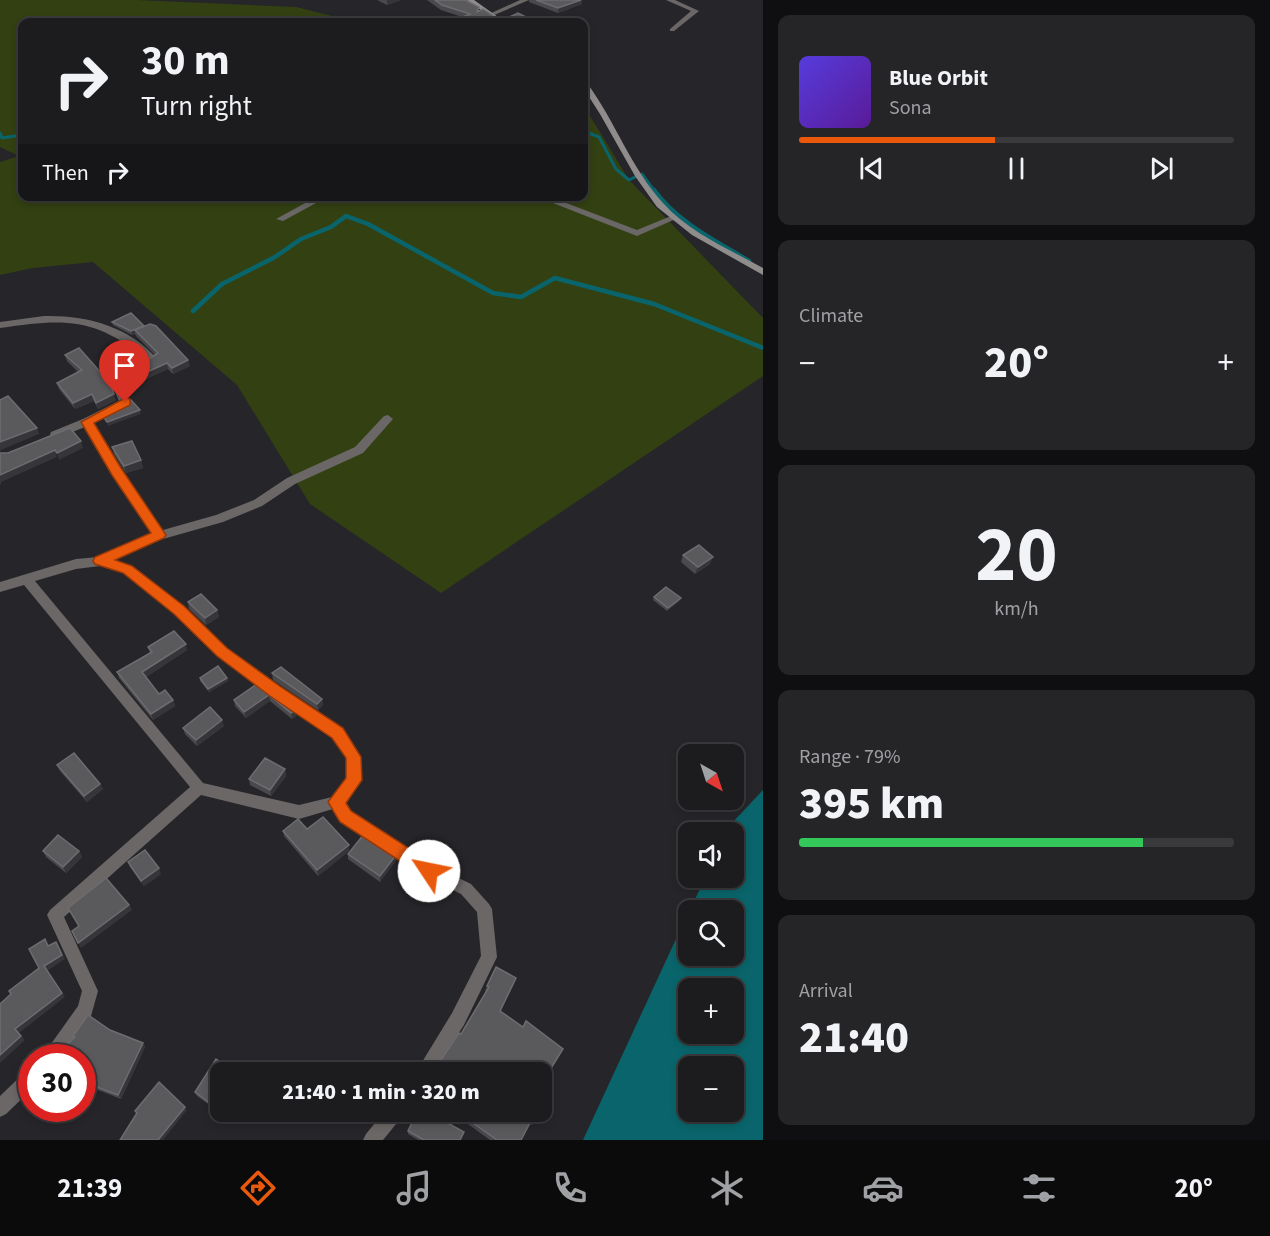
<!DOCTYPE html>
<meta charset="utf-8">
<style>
:root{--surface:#1c1c1f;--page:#252528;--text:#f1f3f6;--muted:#a0a1a4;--line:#3a3a3d;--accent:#ea580c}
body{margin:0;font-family:"Source Sans 3",sans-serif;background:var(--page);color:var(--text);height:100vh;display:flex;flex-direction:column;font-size:22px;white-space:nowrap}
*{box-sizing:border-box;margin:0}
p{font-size:20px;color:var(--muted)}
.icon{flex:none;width:33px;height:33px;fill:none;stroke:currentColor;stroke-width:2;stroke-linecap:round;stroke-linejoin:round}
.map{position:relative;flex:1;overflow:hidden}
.side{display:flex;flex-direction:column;gap:15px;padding:15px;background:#0f0f11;width:507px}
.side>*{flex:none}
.hud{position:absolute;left:18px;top:18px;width:570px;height:183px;border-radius:12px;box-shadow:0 3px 9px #0003,0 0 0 2px var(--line);background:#1c1c1f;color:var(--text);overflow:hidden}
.needle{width:39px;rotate:141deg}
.buttons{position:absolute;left:678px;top:744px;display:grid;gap:12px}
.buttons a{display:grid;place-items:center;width:66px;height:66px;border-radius:12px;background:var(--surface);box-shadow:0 3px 9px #0003,0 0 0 2px var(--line);font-size:30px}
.speed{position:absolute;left:18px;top:1044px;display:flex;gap:12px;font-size:30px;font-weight:700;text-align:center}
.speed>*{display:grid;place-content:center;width:78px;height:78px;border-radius:50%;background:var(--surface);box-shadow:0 3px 9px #0003,0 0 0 2px var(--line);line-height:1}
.speed .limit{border:9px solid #d22;background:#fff;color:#111}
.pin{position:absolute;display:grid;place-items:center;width:51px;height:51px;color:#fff;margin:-62px -26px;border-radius:50% 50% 50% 0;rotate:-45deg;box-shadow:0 0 6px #0007}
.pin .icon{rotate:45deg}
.me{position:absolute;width:66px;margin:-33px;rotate:304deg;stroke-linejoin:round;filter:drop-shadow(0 0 4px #0008)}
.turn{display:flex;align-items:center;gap:21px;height:126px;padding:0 24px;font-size:27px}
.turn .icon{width:78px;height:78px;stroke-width:2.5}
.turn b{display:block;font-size:42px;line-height:51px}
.then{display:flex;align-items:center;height:57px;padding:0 24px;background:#0003;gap:12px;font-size:22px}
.big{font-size:45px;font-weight:800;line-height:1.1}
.side .card{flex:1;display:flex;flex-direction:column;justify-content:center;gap:9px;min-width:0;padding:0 21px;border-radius:12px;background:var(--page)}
.side .dial{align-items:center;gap:0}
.dial b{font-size:78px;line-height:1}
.song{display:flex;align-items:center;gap:18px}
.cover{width:72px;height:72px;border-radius:9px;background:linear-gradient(135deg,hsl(250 70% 55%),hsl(270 70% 35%))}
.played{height:6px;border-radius:3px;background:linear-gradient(90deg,var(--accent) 45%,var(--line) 45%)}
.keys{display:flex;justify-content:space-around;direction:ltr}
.heat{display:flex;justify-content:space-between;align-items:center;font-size:33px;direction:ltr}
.charge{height:9px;border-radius:4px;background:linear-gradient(90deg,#34c759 79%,var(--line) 0)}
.trip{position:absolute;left:210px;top:1062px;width:342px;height:60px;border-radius:12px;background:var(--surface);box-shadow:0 3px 9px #0003,0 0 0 2px var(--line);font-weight:800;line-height:60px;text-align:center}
.dock{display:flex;height:96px;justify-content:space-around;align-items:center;background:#0b0b0c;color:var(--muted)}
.dock .icon{width:42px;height:42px}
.dock .active{color:var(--accent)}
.dock b{font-size:27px;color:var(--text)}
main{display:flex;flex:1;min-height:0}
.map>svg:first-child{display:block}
.green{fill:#324012}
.water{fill:#09656b;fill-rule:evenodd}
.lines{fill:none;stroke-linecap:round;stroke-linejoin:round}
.stream-far1{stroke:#09656b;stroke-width:3}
.stream{stroke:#09656b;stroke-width:4.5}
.minor{fill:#6a6766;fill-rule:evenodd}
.secondary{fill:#908c8b;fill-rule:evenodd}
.wall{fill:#4a4a4e}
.shaded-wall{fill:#363539}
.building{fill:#5a5a5d;stroke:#6d6d71;stroke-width:1.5}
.route{fill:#ea580c;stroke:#983908;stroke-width:1.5}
</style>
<main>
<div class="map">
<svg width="763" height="1140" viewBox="0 0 763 1140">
<rect width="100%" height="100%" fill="#262529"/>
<path class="green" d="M0 0H137L296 7 356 22H22V196H584V106L629 180 763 318V376L441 593 310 504 237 385 93 262 33 268 0 275V162L19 156 0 147Z"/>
<path class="water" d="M763 790V1140H583L688 913V956H734V910H690L705 878H734V832H727L731 824ZM688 988H734V1034H688ZM734 1066V1112H688V1066Z"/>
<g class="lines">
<g class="stream-far1">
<path d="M584 131 599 137 616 169 629 180 635 177"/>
<path d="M0 133 2 138 22 135"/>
<path d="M642 174 655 192"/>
</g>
<g class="stream">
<path d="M654 190C677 222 716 241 749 261"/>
<path d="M193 311 222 284 275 257 301 239 331 227 346 216 368 224 493 293 521 297 555 278 654 304 763 348"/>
</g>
<g class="minor">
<path d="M520 0H529L492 16 487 15Z"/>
<path d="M666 0H675L699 11 674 31H670V29L691 11Z"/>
<path d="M318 196H329L283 221 276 219Z"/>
<path d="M535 196H548L637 230 671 216 678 218 637 236Z"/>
<path d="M44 316C86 315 129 326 157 359L121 381 130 402 129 404 93 423 120 468 163 530 216 515 254 500 287 478 355 447 384 416 388 415 393 419 363 453 295 484 262 506 223 522 163 539 113 560 131 566 183 606 227 648 280 688 342 729 360 757 361 780 344 803 350 811 434 866 471 884 489 904 492 909 497 957 464 1025 433 1072H416L452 1013 481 956 477 912 461 894 424 876 340 821 333 809 299 819 201 795 64 917 98 991 91 1016 60 1058H41L78 1006 82 991 47 915 50 910 190 787 24 585 0 592V582L76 559 98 557 153 533 112 474 85 427 55 439 50 435 51 432 83 419 119 401 110 380 145 359C95 316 62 319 0 328V322ZM100 566 123 572 175 614 217 656 270 696 332 737 346 758 347 778 332 797 299 805 203 783 35 581 76 569Z"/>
<path d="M32 1069V1089L6 1114 0 1117V1096L26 1071Z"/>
<path d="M384 1112H404L401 1118 383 1140H363L366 1134Z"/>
</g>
<g class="secondary">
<path d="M467 0H474L505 22H498Z"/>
<path d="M584 83H587C615 121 631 168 663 203 690 233 729 249 763 268V275L692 235 657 207 635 176 600 114 584 89Z"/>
</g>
</g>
<g class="wall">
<path d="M377 0H401L387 5Z"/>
<path d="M427 0H465L478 11 498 19 536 22H457L458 19 462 17 441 10Z"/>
<path d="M529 0H582V4L558 13 529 2Z"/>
<path d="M112 322 144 326 190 366 173 374 168 369 126 388 122 376 155 355 136 336 135 334 132 335 113 325Z"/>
<path d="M65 355 116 400 98 409 94 401 75 409 59 389 57 383 78 372 67 361Z"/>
<path d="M112 447 141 460 143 468 126 473 114 454Z"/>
<path d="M683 555 710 564 695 574 681 562Z"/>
<path d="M654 597 681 598 679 601 667 611 653 600Z"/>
<path d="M188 602 217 610 219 617 206 625 189 609Z"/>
<path d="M148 647 187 650 146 677 159 694 173 700 175 706 153 720 119 678 117 672 150 653Z"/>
<path d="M272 673 322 699 323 705 318 710 273 680Z"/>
<path d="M200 678H227L228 681 209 692 200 681Z"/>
<path d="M257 684 295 710 296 716 292 719 270 701 246 718 235 706 234 700Z"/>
<path d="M224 726 197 746 185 734 183 728Z"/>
<path d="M57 765 100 784 103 789 87 802 60 771Z"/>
<path d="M285 769 286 776 271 796 250 785 249 779Z"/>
<path d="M283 831 349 851 318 876 284 836Z"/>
<path d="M43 851H79L82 857 66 873 46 857Z"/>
<path d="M348 854 396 855V860L380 882 348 859Z"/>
<path d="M128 862 161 874 144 886 130 867Z"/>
<path d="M496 967 516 978 501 1011 523 1027 526 1021 563 1049 543 1082 551 1087 542 1106V1072H443L438 1068 439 1063 459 1033 461 1034 487 992 485 991 487 986Z"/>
<path d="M110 1030 143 1043 145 1047 121 1099 93 1088 82 1098 74 1038 73 1036Z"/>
<path d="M216 1059 218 1111 197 1096 195 1092Z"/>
<path d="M539 1112 532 1125 530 1124 521 1140H490L461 1119 462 1115Z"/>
<path d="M408 1131 461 1140H418L408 1134Z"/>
</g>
<g class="shaded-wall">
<path d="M387 0H401L387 5Z"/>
<path d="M582 0V4L558 13V8Z"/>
<path d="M145 327 135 330V334L132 335 131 331Z"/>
<path d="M188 360 190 366 173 374 172 368Z"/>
<path d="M167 363 168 369 126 388 125 382Z"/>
<path d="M92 394 94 401 75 409 73 403Z"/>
<path d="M114 394 116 400 98 409 96 403Z"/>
<path d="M140 410 141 414 108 426 107 422Z"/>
<path d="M37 428 39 434 1 450 0 452V442Z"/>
<path d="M81 441 83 448 59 460 57 453Z"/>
<path d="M55 450 57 457 1 482V484L0 485V475Z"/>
<path d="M141 460 143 468 126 473 124 466Z"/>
<path d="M713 557 710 564 695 574 698 567Z"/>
<path d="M681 598 679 601 667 611 668 608Z"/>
<path d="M217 610 219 617 206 625 205 618Z"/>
<path d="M186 644 187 650 144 678 142 672Z"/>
<path d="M227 678 228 681 209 692 208 689Z"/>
<path d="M269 695 270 701 246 718 244 712Z"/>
<path d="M322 699 323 705 318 710 317 704Z"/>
<path d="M173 700 175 706 153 720 151 714Z"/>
<path d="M295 710 296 716 292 719 291 713Z"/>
<path d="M222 720 224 726 197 746 196 740Z"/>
<path d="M285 769 286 776 271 796 270 790Z"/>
<path d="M100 784 103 789 87 802 84 796Z"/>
<path d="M349 845V851L318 876 317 870Z"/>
<path d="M79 851 82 857 66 873 63 867Z"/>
<path d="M396 855V860L380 882V876Z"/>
<path d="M159 868 161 874 144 886 141 881Z"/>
<path d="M129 905 132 910 81 948 78 943Z"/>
<path d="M56 942 59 946 65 959 47 971 65 997 19 1033 25 1040 0 1063V1055L15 1029Z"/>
<path d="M516 978 514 984 498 1016 500 1011Z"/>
<path d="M143 1043 145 1047 121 1099 118 1095Z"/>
<path d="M89 1084 93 1088 82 1098V1091Z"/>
<path d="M220 1101V1107L218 1111 216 1108Z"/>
<path d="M185 1107 187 1110 163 1140H158Z"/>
</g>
<g class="building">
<path d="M435 0H465L479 7 477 12 483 9 498 19H505L518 13 536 22H463L458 19 470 14 442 5Z"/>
<path d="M536 0H581L558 8Z"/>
<path d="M131 313 144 326 131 331 112 322Z"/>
<path d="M150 324 156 326 188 360 172 368 167 363 125 382 122 376 158 353 135 330Z"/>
<path d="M79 348 103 375 106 374 114 394 96 403 92 394 73 403 57 383 82 370 65 355Z"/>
<path d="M8 396 37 428 0 442V400Z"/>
<path d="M131 400 140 410 107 422 103 416Z"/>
<path d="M70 428 81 441 57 453 55 450 0 475V453H8Z"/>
<path d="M132 441 141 460 124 466 112 447Z"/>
<path d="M699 545 713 557 698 567 683 555Z"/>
<path d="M666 587 681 598 668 608 654 597Z"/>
<path d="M201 594 217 610 205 618 188 602Z"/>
<path d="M174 631 186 644 142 672 159 694 165 690 173 700 151 714 117 672 152 652 148 647Z"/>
<path d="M218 666 227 678 208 689 200 678Z"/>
<path d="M281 667 322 699 317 704 272 673Z"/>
<path d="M257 684 295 710 291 713 269 695 244 712 234 700Z"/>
<path d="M210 707 222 720 196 740 183 728Z"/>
<path d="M74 753 100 784 84 796 57 765Z"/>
<path d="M265 758 285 769 270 790 249 779Z"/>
<path d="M323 817 349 845 317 870 283 831 298 819 307 829Z"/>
<path d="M364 834 396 855 380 876 348 854Z"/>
<path d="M58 835 79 851 63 867 43 851Z"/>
<path d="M145 850 159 868 141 881 128 862Z"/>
<path d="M106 878 129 905 78 943 72 931 79 926 68 908Z"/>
<path d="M45 939 48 946 56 942 62 955 44 966 62 993 15 1029 21 1036 0 1055V1004L11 994 9 991 39 968 29 949Z"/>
<path d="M496 967 516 978 500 1011 523 1027 526 1021 563 1049 543 1081 551 1087 542 1106V1072H450L439 1063 459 1033 461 1034 489 987 487 986Z"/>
<path d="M88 1015 110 1030 143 1043 118 1095 89 1084 82 1091V1058H53L75 1037 73 1036Z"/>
<path d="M216 1059 235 1072H220V1101L216 1108 195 1092Z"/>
<path d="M159 1082 185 1107 158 1140H120L137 1113 135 1111Z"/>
<path d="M417 1112H428L464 1132 460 1140H424L408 1131Z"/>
<path d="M464 1112H539L534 1121 532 1119 521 1140H497L462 1115Z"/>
</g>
<path class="route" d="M125 398 130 399V405L94 423 121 468 166 535 164 538 115 560 132 566 184 606 227 648 281 687 343 728 361 757 362 780 346 803 351 811 435 865 438 871 435 876 429 879 423 876 340 822 328 802 346 778V758L332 738 270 696 217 656 174 614 123 573 95 564 93 561 95 557 151 533 112 475 81 422Z"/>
</svg>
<div class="buttons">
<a><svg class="needle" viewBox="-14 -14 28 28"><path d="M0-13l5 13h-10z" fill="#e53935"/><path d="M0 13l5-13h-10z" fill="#a0a1a4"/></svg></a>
<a><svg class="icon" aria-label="sound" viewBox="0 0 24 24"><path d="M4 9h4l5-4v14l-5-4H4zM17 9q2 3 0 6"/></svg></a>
<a><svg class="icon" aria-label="search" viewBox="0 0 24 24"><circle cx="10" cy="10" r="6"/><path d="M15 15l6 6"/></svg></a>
<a>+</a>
<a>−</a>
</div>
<div class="speed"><div class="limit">30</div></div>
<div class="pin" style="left:125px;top:402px;background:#d93025"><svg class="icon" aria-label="arrive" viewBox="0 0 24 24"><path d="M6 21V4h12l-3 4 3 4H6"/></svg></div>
<svg class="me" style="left:429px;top:871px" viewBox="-20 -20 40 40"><circle r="19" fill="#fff"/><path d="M0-13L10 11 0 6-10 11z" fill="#ea580c"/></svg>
<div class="trip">21:40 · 1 min · 320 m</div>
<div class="hud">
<div class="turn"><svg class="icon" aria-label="right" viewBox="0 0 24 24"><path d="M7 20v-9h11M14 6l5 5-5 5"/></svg><div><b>30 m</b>Turn right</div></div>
<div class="then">Then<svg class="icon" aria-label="right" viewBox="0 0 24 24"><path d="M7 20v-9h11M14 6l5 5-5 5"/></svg></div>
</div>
</div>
<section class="side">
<div class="card">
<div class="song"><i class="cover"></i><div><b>Blue Orbit</b><p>Sona</p></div></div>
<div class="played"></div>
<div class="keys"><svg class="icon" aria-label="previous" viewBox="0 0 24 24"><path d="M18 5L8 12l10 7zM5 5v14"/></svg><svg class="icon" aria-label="pause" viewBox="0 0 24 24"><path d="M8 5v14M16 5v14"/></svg><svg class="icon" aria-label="next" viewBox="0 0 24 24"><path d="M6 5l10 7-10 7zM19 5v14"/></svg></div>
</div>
<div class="card"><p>Climate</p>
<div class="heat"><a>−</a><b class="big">20°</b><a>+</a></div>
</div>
<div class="card dial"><b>20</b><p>km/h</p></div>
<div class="card"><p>Range · 79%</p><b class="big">395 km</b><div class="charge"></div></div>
<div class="card"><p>Arrival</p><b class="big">21:40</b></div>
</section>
</main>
<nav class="dock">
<b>21:39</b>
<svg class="icon active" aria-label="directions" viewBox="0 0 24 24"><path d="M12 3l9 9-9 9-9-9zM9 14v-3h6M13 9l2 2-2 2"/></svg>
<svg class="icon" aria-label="music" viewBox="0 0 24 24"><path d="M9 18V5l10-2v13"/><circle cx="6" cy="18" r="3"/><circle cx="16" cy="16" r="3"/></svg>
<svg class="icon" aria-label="phone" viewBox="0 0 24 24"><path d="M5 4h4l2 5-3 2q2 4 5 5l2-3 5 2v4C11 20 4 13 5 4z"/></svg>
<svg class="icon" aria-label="climate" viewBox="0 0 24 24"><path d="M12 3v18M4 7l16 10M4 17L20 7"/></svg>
<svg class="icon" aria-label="car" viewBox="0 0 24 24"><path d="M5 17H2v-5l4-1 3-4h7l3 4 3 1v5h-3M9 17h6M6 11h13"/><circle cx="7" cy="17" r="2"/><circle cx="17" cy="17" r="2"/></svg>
<svg class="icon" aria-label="filters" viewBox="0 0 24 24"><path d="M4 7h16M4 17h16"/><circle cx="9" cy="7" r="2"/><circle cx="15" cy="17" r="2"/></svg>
<b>20°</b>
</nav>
